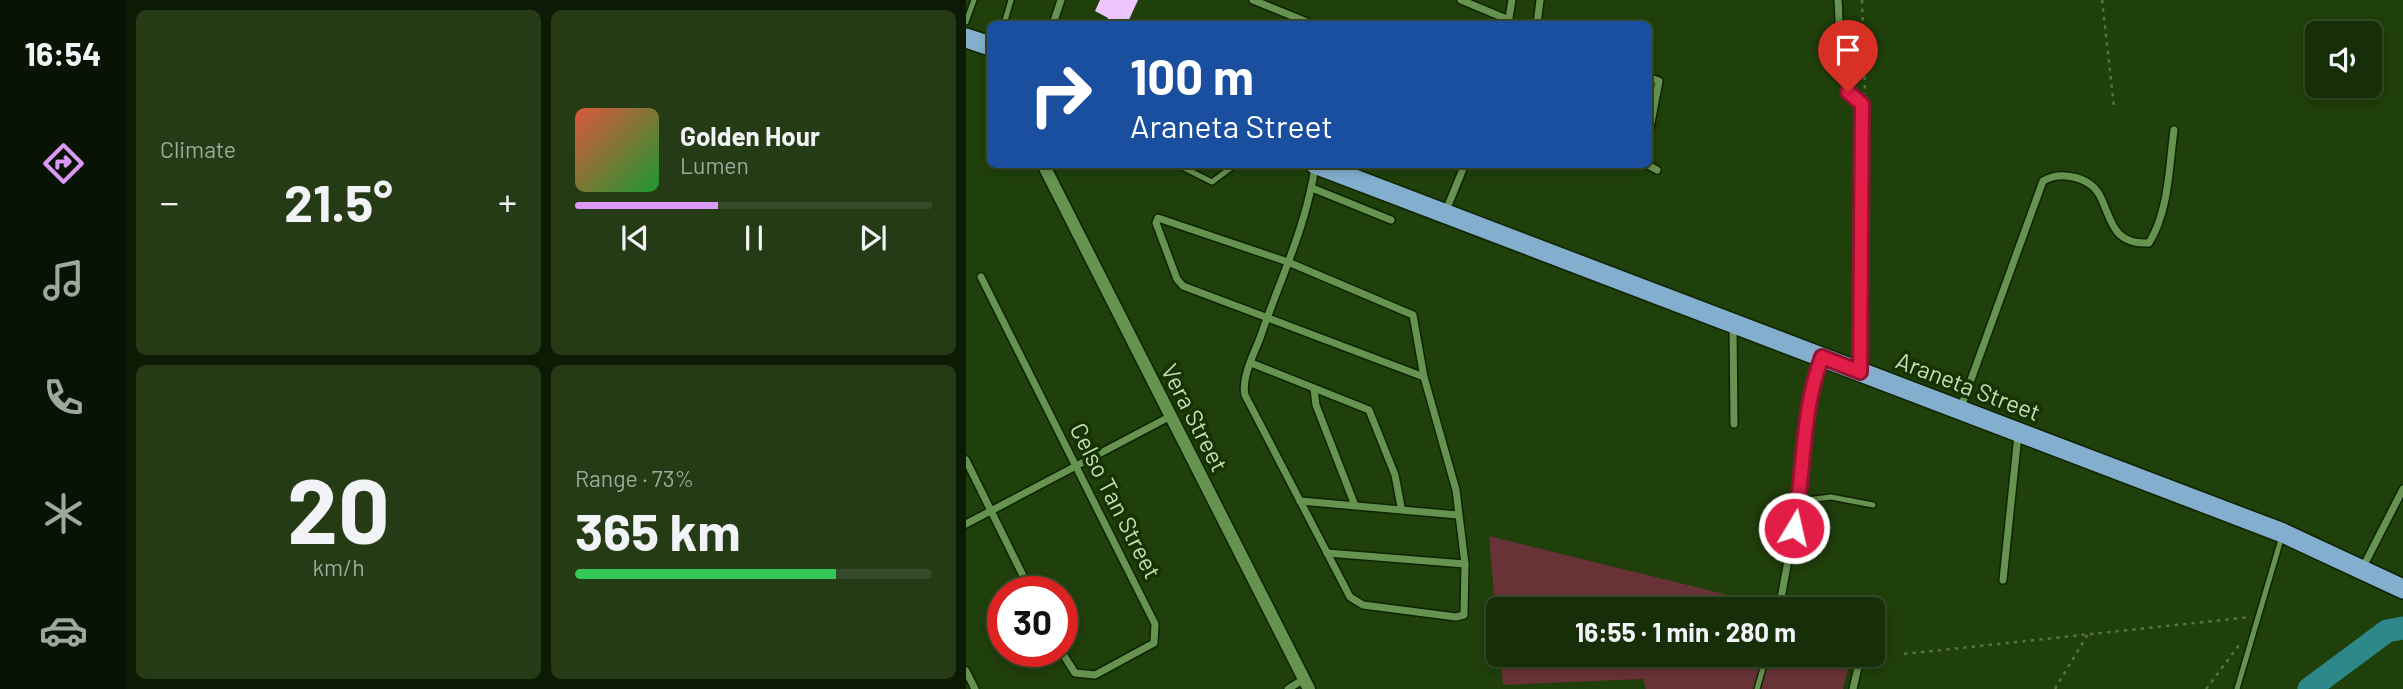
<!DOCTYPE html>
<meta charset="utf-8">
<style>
:root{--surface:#172f08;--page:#243b16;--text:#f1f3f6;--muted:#9ea99c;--line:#364a29;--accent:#db99f5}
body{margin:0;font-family:Barlow,sans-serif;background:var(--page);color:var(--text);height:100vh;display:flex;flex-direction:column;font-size:26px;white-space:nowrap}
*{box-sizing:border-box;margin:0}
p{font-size:23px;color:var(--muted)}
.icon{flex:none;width:38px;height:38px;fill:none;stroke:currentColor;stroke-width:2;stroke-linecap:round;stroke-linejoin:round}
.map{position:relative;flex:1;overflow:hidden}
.sheet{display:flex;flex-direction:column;gap:10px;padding:10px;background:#0d1a04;width:840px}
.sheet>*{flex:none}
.banner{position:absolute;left:21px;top:21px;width:665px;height:147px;border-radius:10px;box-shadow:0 4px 10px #0003,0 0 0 2px var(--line);background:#1a4fa0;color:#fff;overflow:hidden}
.controls{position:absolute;left:1339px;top:21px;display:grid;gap:14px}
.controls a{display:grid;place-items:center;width:77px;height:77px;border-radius:10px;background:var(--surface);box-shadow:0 4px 10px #0003,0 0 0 2px var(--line);font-size:35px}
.speed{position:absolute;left:21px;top:576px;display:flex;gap:14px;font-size:35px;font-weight:700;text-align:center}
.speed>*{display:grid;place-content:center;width:91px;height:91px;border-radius:50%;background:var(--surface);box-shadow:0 4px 10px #0003,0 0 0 2px var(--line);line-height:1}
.speed .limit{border:10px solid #d22;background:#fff;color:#111}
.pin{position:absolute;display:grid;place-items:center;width:60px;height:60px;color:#fff;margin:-72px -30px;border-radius:50% 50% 50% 0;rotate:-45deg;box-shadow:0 0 7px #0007}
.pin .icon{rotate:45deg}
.me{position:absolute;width:77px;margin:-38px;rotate:9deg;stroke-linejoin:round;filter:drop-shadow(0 0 5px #0008)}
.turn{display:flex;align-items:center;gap:24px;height:147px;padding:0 28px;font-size:32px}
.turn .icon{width:91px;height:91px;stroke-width:2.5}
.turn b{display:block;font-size:49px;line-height:60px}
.big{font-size:52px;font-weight:700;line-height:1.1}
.sheet .tile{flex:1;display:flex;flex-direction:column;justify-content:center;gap:10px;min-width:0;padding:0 24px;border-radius:10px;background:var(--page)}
.sheet .dial{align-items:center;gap:0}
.dial b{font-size:91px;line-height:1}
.song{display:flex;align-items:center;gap:21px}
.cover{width:84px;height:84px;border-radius:10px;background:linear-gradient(135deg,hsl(10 70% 55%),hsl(130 70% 35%))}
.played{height:7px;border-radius:4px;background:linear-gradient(90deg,var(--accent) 40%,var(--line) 40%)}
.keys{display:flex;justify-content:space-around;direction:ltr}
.heat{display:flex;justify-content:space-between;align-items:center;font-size:38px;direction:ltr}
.charge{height:10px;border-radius:5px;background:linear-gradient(90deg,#34c759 73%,var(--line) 0)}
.sheet .tiles{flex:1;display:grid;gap:10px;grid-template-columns:repeat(2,1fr)}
.trip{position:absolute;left:520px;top:597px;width:399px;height:70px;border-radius:10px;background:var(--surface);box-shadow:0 4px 10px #0003,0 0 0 2px var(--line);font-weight:700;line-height:70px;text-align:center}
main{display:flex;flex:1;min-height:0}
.tab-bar{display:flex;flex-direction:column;width:126px;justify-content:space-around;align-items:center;background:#091303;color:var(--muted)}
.tab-bar .icon{width:49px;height:49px}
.tab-bar .active{color:var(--accent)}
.tab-bar b{font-size:32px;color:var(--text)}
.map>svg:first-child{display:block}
.green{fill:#693237}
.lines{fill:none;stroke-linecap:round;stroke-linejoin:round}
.river{stroke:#2e8788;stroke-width:23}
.building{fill:#ecc5fd}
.service-casing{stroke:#0d2302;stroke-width:8}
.minor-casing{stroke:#0d2302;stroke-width:10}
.tertiary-casing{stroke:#0d2302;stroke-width:15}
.trunk-casing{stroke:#0d2302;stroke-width:22}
.path{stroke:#557244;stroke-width:2.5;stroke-dasharray:3.5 5;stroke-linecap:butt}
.service{stroke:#679350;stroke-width:5}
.minor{stroke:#679350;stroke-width:7}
.tertiary{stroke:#679350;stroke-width:12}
.trunk{stroke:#84aecd;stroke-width:19}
.route-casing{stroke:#92132f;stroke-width:18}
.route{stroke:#e11d48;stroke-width:12}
.labels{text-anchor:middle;stroke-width:7;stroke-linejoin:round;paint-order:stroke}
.street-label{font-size:24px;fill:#c5dcba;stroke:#153400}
</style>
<main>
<nav class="tab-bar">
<b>16:54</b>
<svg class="icon active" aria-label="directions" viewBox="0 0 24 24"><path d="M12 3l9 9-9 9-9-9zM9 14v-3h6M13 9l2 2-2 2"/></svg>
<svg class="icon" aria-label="music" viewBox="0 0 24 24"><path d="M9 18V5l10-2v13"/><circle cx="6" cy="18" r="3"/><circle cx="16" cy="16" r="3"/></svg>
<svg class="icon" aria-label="phone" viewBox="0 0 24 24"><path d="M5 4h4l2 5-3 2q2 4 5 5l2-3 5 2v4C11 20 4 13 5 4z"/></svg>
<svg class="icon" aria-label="climate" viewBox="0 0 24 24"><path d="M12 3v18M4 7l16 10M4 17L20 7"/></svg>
<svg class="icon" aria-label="car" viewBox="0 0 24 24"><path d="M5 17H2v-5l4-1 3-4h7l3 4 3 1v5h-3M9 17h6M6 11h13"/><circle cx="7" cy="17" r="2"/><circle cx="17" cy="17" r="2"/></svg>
</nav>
<section class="sheet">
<div class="tiles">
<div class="tile"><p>Climate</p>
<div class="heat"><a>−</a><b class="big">21.5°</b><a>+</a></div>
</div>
<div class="tile">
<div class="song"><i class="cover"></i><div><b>Golden Hour</b><p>Lumen</p></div></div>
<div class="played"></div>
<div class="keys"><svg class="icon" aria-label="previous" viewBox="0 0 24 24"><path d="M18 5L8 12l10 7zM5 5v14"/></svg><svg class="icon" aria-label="pause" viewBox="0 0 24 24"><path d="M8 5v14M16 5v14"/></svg><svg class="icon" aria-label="next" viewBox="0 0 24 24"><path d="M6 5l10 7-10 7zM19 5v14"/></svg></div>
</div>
<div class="tile dial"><b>20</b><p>km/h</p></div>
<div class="tile"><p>Range · 73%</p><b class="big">365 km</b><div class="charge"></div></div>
</div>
</section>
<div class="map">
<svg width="1437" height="689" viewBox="0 0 1437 689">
<rect width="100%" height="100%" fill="#1f3f0b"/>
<g class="green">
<path d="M523 536 819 609H532V640Z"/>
<path d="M534 655H886L877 689H680L677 679 537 685Z"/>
</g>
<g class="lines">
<path class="river" d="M1343 689 1421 631 1437 628"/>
</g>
<path class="building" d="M134 0H172L161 24H139L142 18 129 11Z"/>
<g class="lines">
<defs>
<g id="service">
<path d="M0 22 8 0"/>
<path d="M38 24 45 0"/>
<path d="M210 164 246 182 270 164"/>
<path d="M81 172 91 164"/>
<path d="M833 501 865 497 907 505"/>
<path d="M791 689 801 654"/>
<path d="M1271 689 1316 536"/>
</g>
<g id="minor">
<path d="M287 0 346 24"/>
<path d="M495 0 543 20"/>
<path d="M872 0C875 33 868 82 896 105L894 371"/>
<path d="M87 24 95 0"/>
<path d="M542 24 546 0"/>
<path d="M571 24 574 0"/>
<path d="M682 77 693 81 682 138"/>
<path d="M680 164 691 170"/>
<path d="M349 166C341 225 313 282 294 338 288 354 275 378 279 395L384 597 397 605 490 617 498 615 499 564 490 490 458 377 447 315 322 262 192 218 190 223 211 279 217 286 458 377"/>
<path d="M346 188 425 220"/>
<path d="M479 213 499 164"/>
<path d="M15 277 189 624 188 643 129 675 109 673 95 651"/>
<path d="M767 327 768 424"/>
<path d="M285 363 403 410 429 475 435 507"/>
<path d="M348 389 350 405 388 503"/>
<path d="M994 410 1077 181C1095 170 1126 177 1135 198 1146 221 1147 245 1183 243 1203 211 1203 166 1208 130"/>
<path d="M0 460 65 592"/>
<path d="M334 501 492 515"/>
<path d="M0 524 203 417"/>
<path d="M361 553 499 564"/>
<path d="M1396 569 1437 489"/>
<path d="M1037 580 1052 435"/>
<path d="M813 609 833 501 843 395 856 359"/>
<path d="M0 671 9 689"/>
<path d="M322 689 338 679"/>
<path d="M887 689 895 654"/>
</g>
<path id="tertiary" d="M77 164 343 689"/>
<g id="trunk">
<path d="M0 38 24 46"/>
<path d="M349 164 1317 533 1437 589"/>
</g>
</defs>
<use href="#service" class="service-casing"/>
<use href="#minor" class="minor-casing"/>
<use href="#tertiary" class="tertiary-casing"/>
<use href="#trunk" class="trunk-casing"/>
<g class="path">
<path d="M896 0 899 94"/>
<path d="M1136 0 1148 107"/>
<path d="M938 654 1285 617"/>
<path d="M1089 689 1122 634"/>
<path d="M1240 689 1274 644"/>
</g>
<use href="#service" class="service"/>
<use href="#minor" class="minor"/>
<use href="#tertiary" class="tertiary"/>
<use href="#trunk" class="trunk"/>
</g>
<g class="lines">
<defs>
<path id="route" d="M828 528C839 470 835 412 856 357L894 372 896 104 882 92"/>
</defs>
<use href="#route" class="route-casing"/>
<use href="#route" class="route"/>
</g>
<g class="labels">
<g class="street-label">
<text transform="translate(1002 387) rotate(21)" y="8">Araneta Street</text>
<text transform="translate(228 418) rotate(63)" y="8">Vera Street</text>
<text transform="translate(149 501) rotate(63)" y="8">Celso Tan Street</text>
</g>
</g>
</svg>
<div class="controls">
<a><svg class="icon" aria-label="sound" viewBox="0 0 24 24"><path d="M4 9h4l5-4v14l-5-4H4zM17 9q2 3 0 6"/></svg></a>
</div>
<div class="speed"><div class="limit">30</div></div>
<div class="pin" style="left:882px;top:92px;background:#d93025"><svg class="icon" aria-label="arrive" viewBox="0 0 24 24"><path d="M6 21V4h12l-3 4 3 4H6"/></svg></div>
<svg class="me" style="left:828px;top:528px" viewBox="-20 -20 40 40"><circle r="17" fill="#e11d48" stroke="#fff" stroke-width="3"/><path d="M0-11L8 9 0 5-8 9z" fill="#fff"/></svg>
<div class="trip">16:55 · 1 min · 280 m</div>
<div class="banner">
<div class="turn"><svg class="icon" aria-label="right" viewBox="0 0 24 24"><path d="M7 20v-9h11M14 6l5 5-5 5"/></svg><div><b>100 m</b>Araneta Street</div></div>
</div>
</div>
</main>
